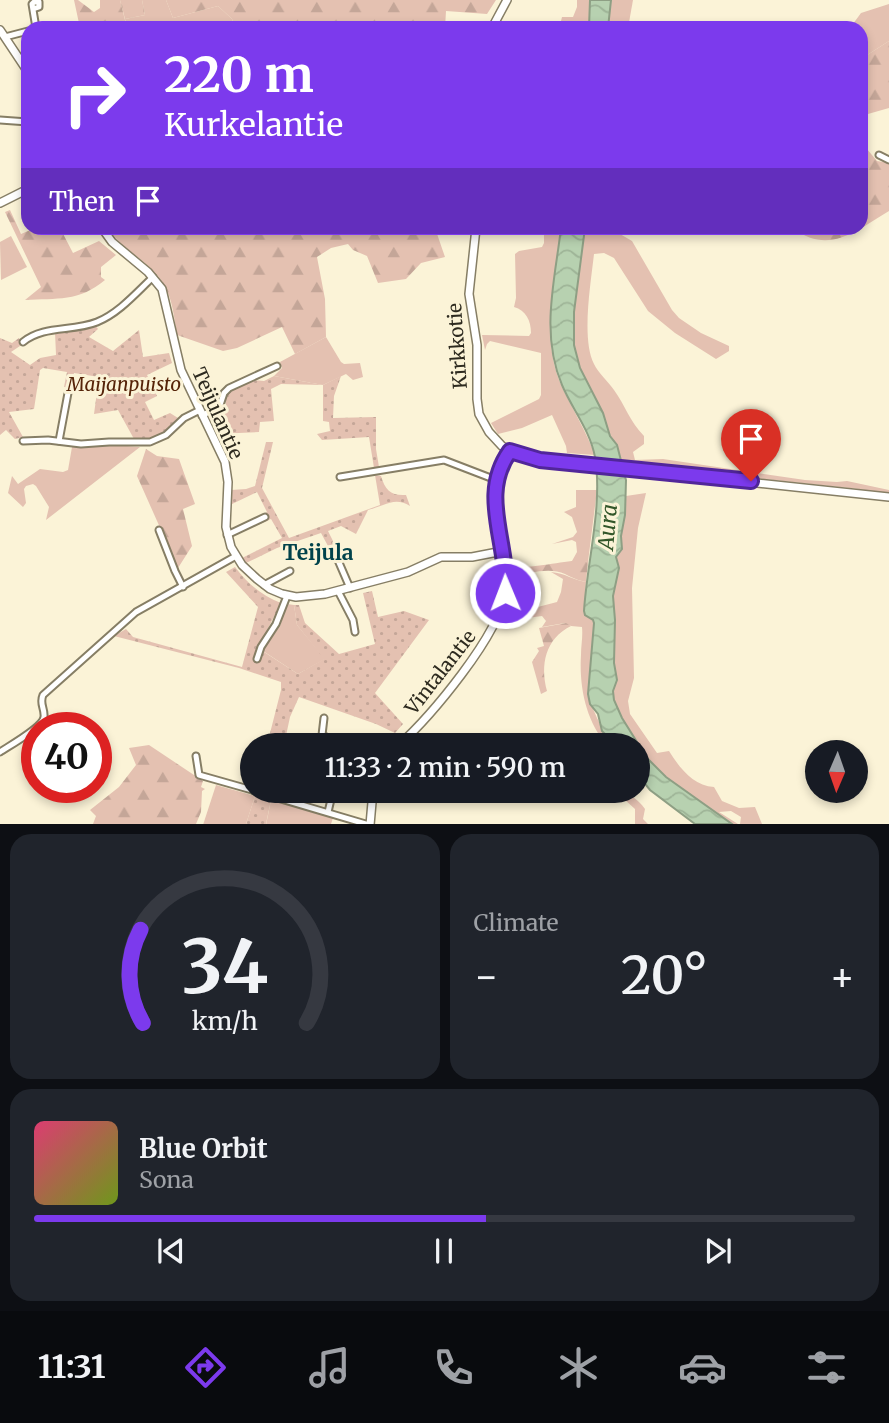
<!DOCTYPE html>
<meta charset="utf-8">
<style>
:root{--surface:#171b24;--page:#20242c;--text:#f1f3f6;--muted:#9ea1a6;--line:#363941;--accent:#7c3aed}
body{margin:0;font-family:Merriweather,serif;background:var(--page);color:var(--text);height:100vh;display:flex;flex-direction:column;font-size:26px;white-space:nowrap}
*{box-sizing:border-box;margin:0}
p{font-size:23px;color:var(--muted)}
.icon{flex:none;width:38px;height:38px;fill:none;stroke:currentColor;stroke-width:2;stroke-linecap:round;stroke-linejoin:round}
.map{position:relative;height:824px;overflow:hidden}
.side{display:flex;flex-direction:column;gap:10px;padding:10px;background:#0d0f14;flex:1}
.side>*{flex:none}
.top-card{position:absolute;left:21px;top:21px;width:847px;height:214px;border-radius:21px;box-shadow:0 4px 10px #0003;background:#7c3aed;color:#fff;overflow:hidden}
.needle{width:46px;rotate:182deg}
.controls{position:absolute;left:805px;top:740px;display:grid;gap:14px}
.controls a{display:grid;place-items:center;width:63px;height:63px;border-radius:50%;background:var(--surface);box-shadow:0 4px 10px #0003;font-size:35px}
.speed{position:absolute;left:21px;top:712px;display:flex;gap:14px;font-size:35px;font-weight:700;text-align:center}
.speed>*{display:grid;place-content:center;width:91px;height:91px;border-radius:50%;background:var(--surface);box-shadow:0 4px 10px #0003;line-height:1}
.speed .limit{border:10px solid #d22;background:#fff;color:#111}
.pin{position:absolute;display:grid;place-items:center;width:60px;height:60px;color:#fff;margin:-72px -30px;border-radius:50% 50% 50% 0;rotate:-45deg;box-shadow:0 0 7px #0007}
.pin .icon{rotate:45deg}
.me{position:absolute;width:77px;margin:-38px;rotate:359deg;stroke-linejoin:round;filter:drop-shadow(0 0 5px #0008)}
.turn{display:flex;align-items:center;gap:24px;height:147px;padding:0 28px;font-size:32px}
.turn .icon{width:91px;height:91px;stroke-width:2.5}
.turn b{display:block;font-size:49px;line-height:60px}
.then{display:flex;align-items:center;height:66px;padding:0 28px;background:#0003;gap:14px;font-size:26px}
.big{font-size:52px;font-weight:600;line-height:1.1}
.side .widget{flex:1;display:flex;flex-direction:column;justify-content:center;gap:10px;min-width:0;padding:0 24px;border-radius:21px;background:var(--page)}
.side .dial{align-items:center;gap:0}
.dial svg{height:182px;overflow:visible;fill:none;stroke:var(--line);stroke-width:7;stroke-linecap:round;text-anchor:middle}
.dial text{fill:var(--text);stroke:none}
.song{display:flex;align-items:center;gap:21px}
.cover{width:84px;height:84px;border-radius:10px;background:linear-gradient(135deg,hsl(340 70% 55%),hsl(80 70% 35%))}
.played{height:7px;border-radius:4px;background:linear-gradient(90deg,var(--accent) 55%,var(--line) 55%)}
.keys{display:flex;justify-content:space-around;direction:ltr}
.heat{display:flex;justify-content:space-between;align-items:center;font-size:38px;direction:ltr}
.side .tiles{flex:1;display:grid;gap:10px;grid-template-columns:1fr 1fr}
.widget:last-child{grid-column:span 2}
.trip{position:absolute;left:240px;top:733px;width:410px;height:70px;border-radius:35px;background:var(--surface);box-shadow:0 4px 10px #0003;font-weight:600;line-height:70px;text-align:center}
.tabs{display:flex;height:112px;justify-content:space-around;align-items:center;background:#090b0e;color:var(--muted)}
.tabs .icon{width:49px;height:49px}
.tabs .selected{color:var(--accent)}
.tabs b{font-size:32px;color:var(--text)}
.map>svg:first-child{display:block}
.grass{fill:#e4c1b1}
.forest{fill:url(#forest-firs)}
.cemetery{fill:url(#cemetery-stones)}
.park{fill:url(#park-dots)}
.water{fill:url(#water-waves);stroke:#8e9f84;stroke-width:2}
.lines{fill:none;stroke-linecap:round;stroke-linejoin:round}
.street-casing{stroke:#867e65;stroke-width:9}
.secondary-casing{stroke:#867e65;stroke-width:10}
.street{stroke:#fff;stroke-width:5}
.secondary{stroke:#fff;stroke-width:7}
.route-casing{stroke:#51269a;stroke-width:18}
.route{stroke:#7c3aed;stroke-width:12}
.labels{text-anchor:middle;stroke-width:6;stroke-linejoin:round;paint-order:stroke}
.street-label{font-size:19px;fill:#2d2a1f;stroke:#fbf3d7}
.park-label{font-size:19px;font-style:italic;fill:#552308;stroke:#fbf3d7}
.water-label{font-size:21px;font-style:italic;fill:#325629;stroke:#fbf3d7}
.neighbourhood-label{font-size:21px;font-weight:bold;fill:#00424b;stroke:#fbf3d7}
</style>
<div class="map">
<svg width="889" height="825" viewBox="0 0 889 825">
<defs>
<pattern id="forest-firs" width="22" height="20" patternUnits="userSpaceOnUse" patternTransform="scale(1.75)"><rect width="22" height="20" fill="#e4c1b1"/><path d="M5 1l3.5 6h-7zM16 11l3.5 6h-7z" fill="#c4a698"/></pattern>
<pattern id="cemetery-stones" width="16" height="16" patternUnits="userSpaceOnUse" patternTransform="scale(1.75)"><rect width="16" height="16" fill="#e4c1b1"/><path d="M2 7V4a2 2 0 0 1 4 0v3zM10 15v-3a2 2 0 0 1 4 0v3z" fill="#c4a698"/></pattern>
<pattern id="park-dots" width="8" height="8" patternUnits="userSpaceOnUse" patternTransform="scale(1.75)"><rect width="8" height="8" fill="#e4c1b1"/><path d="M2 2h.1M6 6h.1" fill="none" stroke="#c4a698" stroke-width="1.8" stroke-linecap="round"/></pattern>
<pattern id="water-waves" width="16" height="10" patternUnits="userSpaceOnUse" patternTransform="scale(1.75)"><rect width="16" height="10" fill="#b7d1b0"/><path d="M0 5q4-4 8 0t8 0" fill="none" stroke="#9eb497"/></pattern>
</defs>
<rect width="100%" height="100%" fill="#fbf3d7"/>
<g class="grass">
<path d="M142 0H166L173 18 218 6 232 19 236 28H127L125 19 145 15Z"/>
<path d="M577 0H590L589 28H572L570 23 561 21 562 17H573L577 7Z"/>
<path d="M611 0H633L628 28H608Z"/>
<path d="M889 4V41L861 59V28H850L861 13Z"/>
<path d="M544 228H561C556 278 539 338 562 387 573 410 586 431 595 455L567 453 566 446 552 415 522 428 498 434 491 423 539 399 541 395V353L490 341 487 344 485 350 482 335 529 336 531 333C531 321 526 310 514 307L516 298 515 254 519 251 542 247 544 243Z"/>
<path d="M585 228H602L603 230 620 234 632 241 672 310 679 318 701 333 729 346V351L716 359 675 333 648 311 614 258 604 253 594 254C591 282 581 339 594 364 598 373 608 381 614 390 625 405 630 422 644 436V444L633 452 635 460 663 459 805 480 837 482 847 481 889 490V495L859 489 622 464 617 445 610 436 603 413 580 368 574 345V312Z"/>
<path d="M11 236 27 267 1 280 0 242Z"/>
<path d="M326 337 341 362 344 364 360 363 363 377 353 380 346 374 323 385 274 376 282 368 280 362Z"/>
<path d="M114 445 140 447 46 520 49 507 36 486 33 484 26 486 24 489 26 503 23 507 8 493 12 476 18 484 40 469 63 472 68 470 72 447Z"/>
<path d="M576 490H597L588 562 572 561 577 552 576 542 572 540 552 544 573 537 577 532 572 517 564 512 576 507Z"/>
<path d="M646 493 638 528 632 588 634 678 628 701 630 714 657 753 669 751C679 767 693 786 714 787L722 801 739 808 755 807 762 824H740L741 817 731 811 719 812 738 824H732L666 777 647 758 622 718 614 700 613 691 617 680 614 663 615 620 613 596 614 583 617 576 616 556 622 549C620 531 625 514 626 496Z"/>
<path d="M551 572C565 573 573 580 586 582L584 611 585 615 593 620 594 623 588 694C589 701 603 733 608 737 610 740 614 742 616 745H607C586 721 579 687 581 655 581 645 583 637 582 627L571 626 565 623 542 627 546 621 542 616 504 621 507 615 557 602 561 592 563 579Z"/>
<path d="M287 604 294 605 297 625 325 659 298 674 263 651 280 626Z"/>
<path d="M216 785 255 796 246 824 203 825Z"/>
<path d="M271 800 333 818 331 824 266 825Z"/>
</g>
<g class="forest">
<path d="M74 0H78L94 12 100 8V0H120L127 28H80Z"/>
<path d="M166 0H496L487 14 446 11 445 28H236L232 19 218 6 173 18Z"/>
<path d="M889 41V108L861 116V59Z"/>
<path d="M861 142 877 161 889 163V211C857 230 829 256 793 228H861Z"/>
<path d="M10 210 21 234 35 228H60L73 253 99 241 116 255 101 267V277L105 280C79 302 57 298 25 300L41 287 5 212Z"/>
<path d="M109 228H435L445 257 421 263 406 279 378 283 367 256 353 250 348 244 331 248 317 257 325 299 326 337 295 354 282 327 237 348 223 351 177 335C171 294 169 281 135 255 125 247 114 239 109 228Z"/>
<path d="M146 449 157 456 179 459 195 504 183 509 192 546 178 568 137 476Z"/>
<path d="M581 560 588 562 586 582C577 580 573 578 565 574 550 567 529 573 514 576L512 566C524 570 564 561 581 560Z"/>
<path d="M566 623 571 626C545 639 540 665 547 691L541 694 532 662 539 651 537 648 544 646 539 628Z"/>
<path d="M149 745 203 781 201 787 205 789 202 791 201 812 196 824H93L96 816 90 810 119 787 136 765 129 748Z"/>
<path d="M615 791C627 791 638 799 645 809L643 819 648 824H635V809Z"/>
</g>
<path class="cemetery" d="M120 0H142L145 15 125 19Z"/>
<g class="park">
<path d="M95 325 98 329 89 337 113 351 139 330 143 357 169 353 172 363 147 375 157 396 145 402 154 420 170 413 178 418C165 434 154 441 134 439L118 410 94 414 99 377 74 373 71 388 64 387 67 372 43 368 40 370 34 409 9 412 23 437 15 439 6 430 0 435V338L12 343 19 338 23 344 11 352 30 365 40 358 56 355 55 332Z"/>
<path d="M274 376 323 385 341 376 334 396 333 418 376 417V449L379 467 374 468 369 437 322 440 317 434 330 431 329 422 323 421V385L281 384 271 389 274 421 260 422 259 432 215 434 208 416 226 406 225 396C232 387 252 378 264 381Z"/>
<path d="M266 442H273L262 488 289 538 380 505 375 475 381 476C385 490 391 496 406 495L410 506C395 496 384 506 368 510L356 534 341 526 328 531 335 545 328 546 321 533 277 548 246 563 242 558 282 538 271 519 258 525 255 519 267 512 257 492 230 505 231 490 246 489 255 486Z"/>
<path d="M235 567C248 584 261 595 281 603L258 648 298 674 324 659 297 625 294 605H299L305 623 339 654 375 644 363 593 372 591 378 617 404 611 429 620 375 693 403 724 395 733 376 724 299 697 290 717 284 745H267L281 690V682L239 668 114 636 126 629 133 637 242 667 258 607 226 572Z"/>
<path d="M255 796 271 800 266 824H246Z"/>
</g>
<g class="water">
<path d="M590 0H611L608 28H589Z"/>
<path d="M561 228H585L574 312V345L580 368 603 413 610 436 617 445 626 480 625 515 621 536 622 549 616 557 619 568 613 596 615 620 614 663 617 680 613 691 614 700 622 718 647 758 666 777 732 824H695L650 790 637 774V746L616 745 602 731 598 714 590 704 588 694 594 623 593 620 585 615 584 611C587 562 603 505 595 457 590 430 572 409 562 385 540 333 555 280 561 228Z"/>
</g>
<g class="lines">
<defs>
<g id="street">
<path d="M33 9 39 7V2H34L32 4 36 28"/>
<path d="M5 37 28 31"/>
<path d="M0 120 28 122"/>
<path d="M879 155 889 160"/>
<path d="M23 342C44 325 72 332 97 322 119 313 136 293 153 277"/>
<path d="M202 416 220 405 224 393 229 388 277 366"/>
<path d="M23 441 48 440 81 444 109 442H150L166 435 184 418 200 410"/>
<path d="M59 441 68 393"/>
<path d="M340 477 444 460 496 480"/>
<path d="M159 530 175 571 183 587"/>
<path d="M227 535 265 517"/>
<path d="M334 551 350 588"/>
<path d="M264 585 290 571"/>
<path d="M338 591 353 620 355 632"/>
<path d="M257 659 261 647 276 624 287 596"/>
<path d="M322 735 324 718"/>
<path d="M319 746 322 735 347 746"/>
<path d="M0 752C9 746 43 727 44 717 45 708 39 704 43 695L136 612 236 556"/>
<path d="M196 756 199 775 252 790"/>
<path d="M254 791 369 825"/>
<path d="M328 812 333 791"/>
</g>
<g id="secondary">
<path d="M492 28 507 0"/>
<path d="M0 30 28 72"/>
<path d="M0 203 28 189"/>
<path d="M102 228 112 242 148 272 162 289 181 370 225 462 228 482 226 527 231 547 242 565 257 579 270 589 282 594 296 597 325 594 408 572 441 557H472L503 551"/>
<path d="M476 228 469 294 477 345V399L479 414 489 432 502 446 524 457 540 460 889 497"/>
<path d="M398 746C430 717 500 635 505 592 511 541 477 497 510 451"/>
<path d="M370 825 373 791"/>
</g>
</defs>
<use href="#street" class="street-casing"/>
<use href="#secondary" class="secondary-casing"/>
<use href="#street" class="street"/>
<use href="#secondary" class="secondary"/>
</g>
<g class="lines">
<defs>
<path id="route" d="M505 593C509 541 478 496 510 451L540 460 751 481"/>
</defs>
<use href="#route" class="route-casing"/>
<use href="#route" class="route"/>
</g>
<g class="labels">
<g class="street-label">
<text transform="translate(457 346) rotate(-94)" y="7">Kirkkotie</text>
<text transform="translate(218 413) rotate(66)" y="7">Teijulantie</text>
<text transform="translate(440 672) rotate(-52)" y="7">Vintalantie</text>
</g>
<g class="park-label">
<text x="124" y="391">Maijanpuisto</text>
</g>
<g class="water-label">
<text transform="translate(608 527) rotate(-85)" y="7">Aura</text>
</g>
<g class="neighbourhood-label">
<text x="318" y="560">Teijula</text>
</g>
</g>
</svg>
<div class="controls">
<a><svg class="needle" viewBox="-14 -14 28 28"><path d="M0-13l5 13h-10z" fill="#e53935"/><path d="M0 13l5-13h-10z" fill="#9ea1a6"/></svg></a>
</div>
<div class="speed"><div class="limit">40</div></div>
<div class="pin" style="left:751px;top:481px;background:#d93025"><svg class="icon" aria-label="arrive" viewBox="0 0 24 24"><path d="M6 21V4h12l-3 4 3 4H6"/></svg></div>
<svg class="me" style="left:505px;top:593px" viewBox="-20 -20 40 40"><circle r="17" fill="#7c3aed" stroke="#fff" stroke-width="3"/><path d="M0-11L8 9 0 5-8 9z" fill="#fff"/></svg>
<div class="trip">11:33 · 2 min · 590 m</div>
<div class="top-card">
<div class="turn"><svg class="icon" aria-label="right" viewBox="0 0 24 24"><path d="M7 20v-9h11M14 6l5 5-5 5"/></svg><div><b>220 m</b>Kurkelantie</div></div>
<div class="then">Then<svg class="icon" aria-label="arrive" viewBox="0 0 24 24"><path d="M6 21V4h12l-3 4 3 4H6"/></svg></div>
</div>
</div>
<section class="side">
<div class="tiles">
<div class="widget dial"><svg viewBox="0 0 100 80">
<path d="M14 69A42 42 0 1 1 86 69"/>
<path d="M14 69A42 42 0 0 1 13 28" stroke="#7c3aed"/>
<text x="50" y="56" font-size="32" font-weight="700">34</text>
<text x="50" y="72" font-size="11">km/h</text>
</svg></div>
<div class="widget"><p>Climate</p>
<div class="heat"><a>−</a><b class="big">20°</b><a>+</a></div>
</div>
<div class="widget">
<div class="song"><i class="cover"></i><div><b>Blue Orbit</b><p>Sona</p></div></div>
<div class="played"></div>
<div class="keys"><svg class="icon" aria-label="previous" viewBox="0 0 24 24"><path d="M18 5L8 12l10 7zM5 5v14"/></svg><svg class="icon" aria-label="pause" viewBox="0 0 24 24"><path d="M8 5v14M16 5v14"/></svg><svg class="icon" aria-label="next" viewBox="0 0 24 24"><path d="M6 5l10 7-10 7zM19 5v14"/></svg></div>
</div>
</div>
</section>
<nav class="tabs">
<b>11:31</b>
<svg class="icon selected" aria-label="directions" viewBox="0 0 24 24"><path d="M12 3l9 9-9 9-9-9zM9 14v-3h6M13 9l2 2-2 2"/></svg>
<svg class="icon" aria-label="music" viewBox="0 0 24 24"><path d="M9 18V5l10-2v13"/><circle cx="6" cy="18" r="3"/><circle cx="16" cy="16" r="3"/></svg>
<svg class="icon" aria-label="phone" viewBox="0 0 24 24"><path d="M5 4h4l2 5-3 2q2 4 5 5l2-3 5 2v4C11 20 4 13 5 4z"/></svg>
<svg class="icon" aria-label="climate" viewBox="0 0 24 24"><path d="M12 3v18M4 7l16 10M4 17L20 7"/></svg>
<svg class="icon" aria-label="car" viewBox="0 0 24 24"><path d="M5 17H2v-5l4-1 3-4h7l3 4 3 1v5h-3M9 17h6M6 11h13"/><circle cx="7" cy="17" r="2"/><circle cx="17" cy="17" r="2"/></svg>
<svg class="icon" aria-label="filters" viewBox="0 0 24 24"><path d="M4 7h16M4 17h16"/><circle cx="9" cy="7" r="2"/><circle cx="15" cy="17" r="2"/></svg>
</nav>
